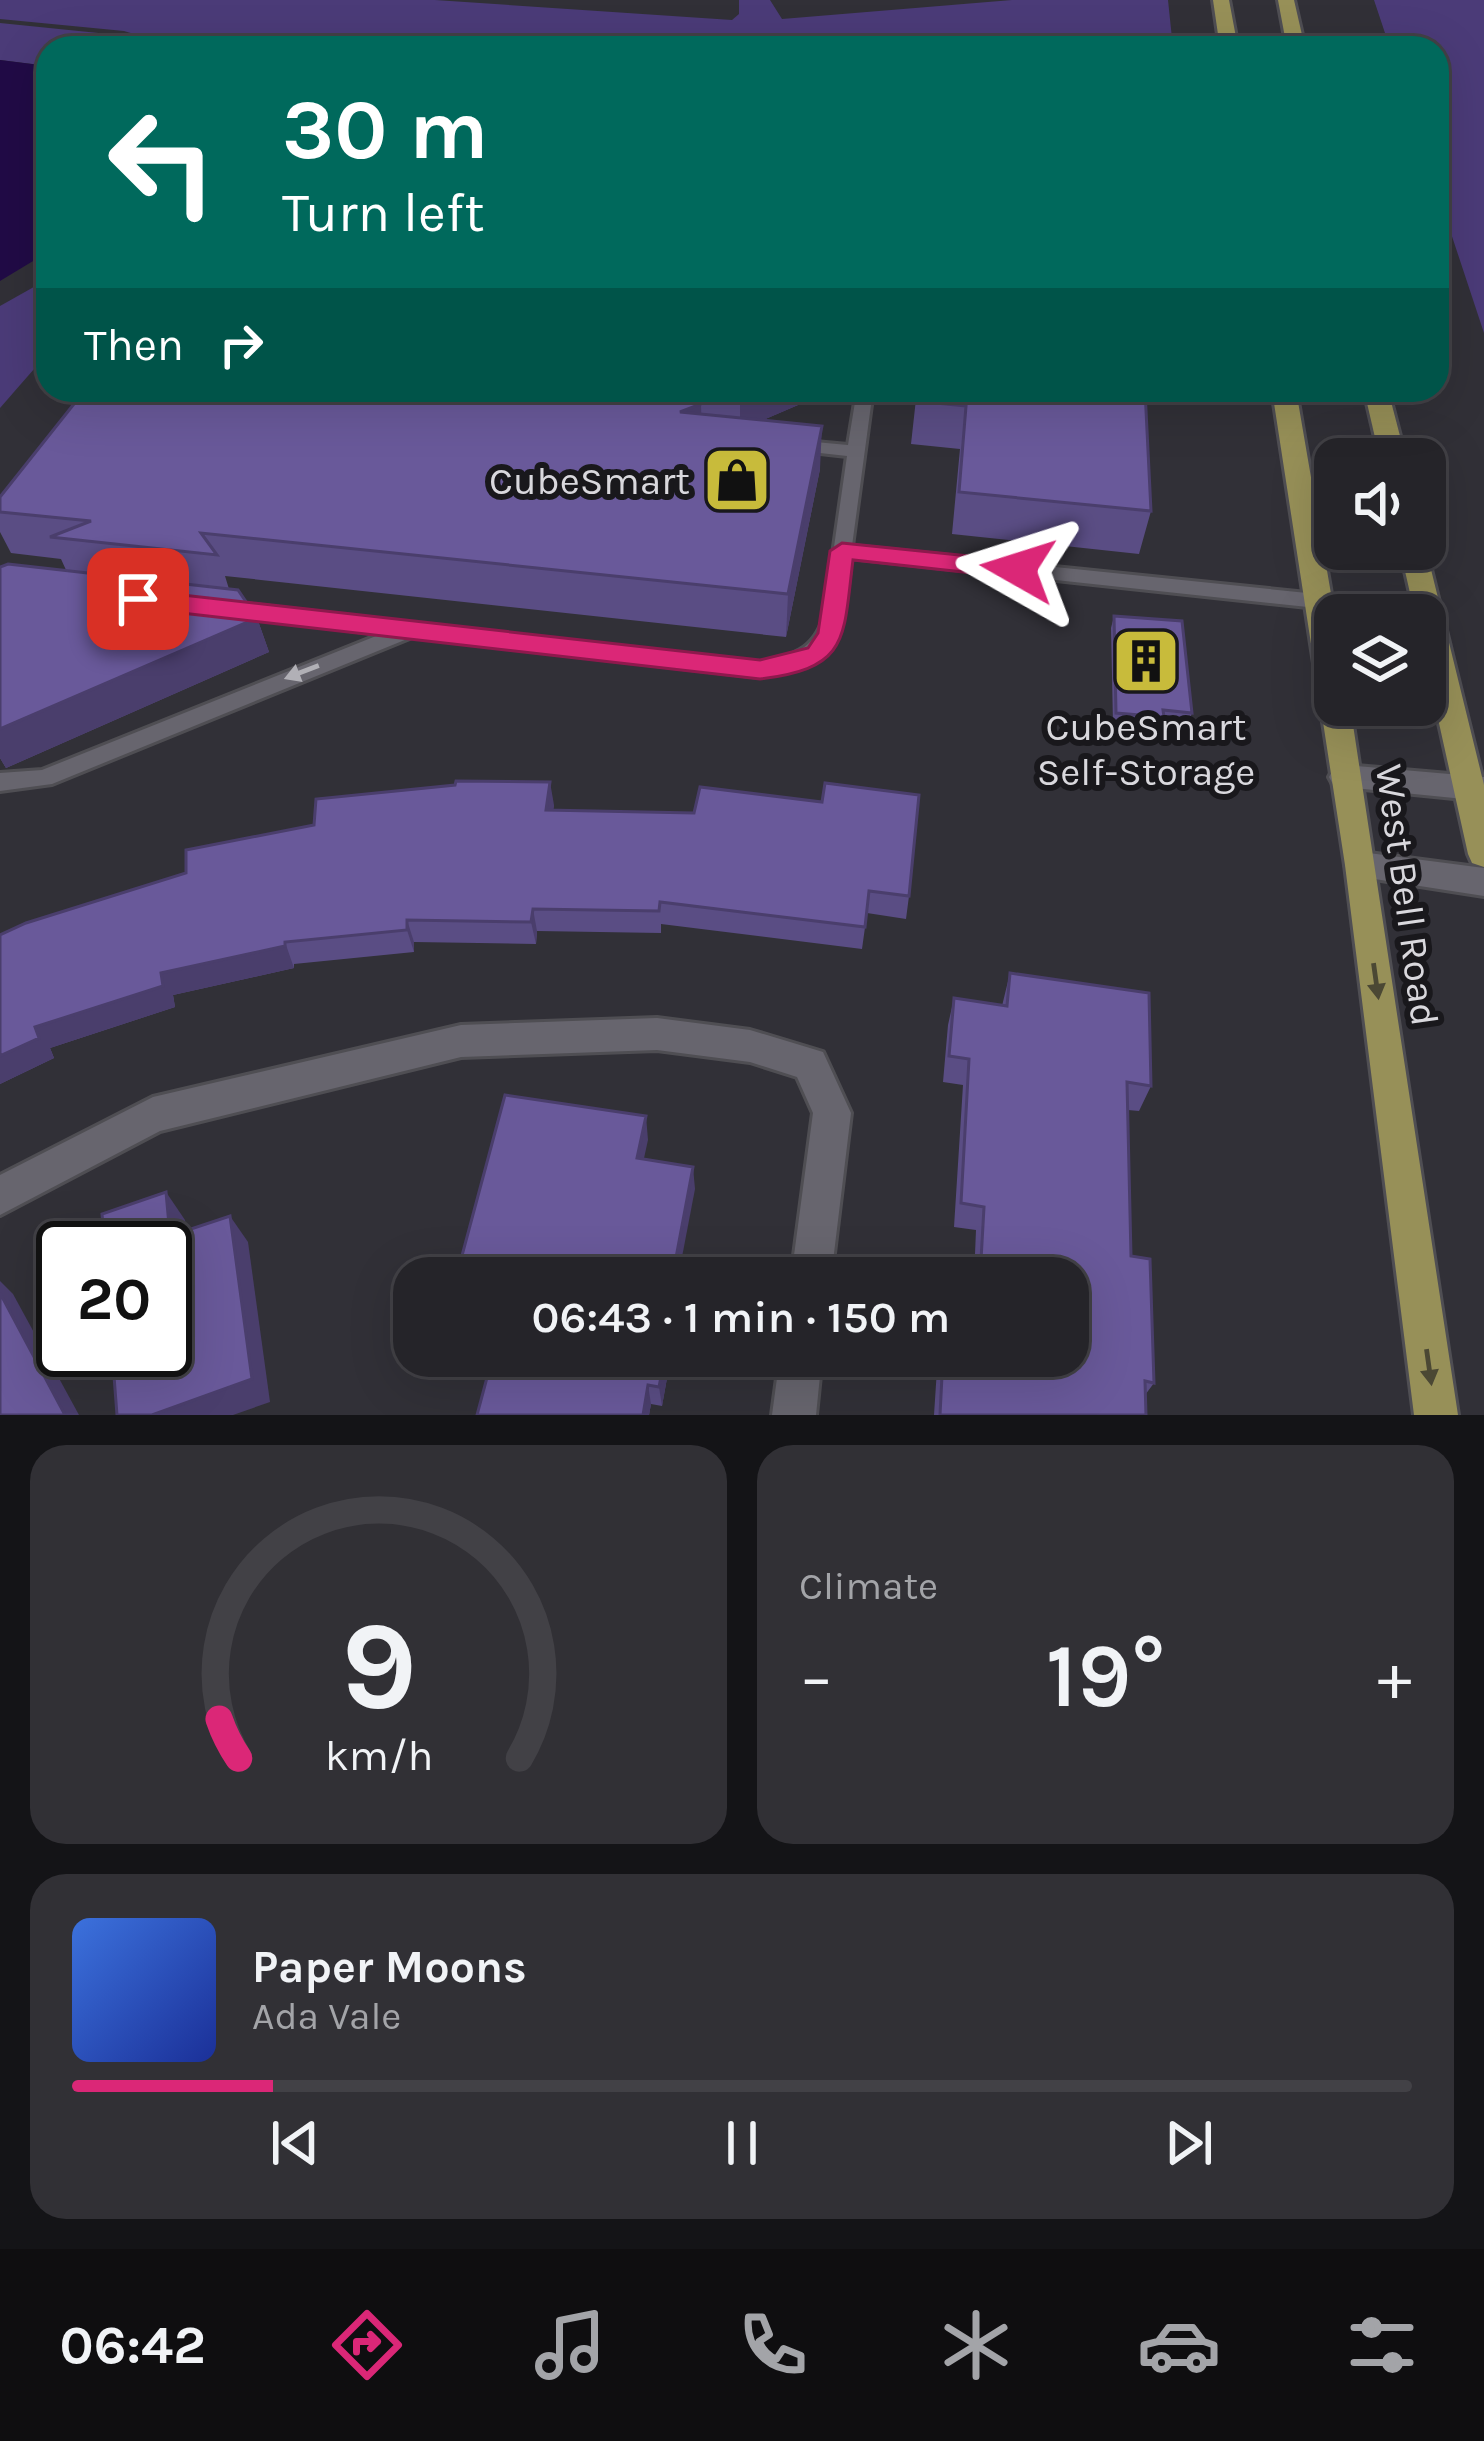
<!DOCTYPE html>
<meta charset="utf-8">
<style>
:root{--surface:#252429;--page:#313035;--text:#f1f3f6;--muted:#a3a4a8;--line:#424146;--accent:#db2777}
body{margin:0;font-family:Karla,sans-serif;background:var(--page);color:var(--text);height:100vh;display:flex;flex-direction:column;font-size:45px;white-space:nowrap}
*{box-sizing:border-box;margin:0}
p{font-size:39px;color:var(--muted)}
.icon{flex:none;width:66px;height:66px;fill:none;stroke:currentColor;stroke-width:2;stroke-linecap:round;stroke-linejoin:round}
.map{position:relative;height:1415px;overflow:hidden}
.sheet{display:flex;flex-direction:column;gap:30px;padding:30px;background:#141417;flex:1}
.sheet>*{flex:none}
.top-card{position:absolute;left:36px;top:36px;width:1413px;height:366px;border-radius:36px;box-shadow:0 12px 48px #0002,0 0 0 3px var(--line);background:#00695c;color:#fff;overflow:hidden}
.buttons{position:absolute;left:1314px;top:438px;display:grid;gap:24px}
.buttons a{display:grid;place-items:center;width:132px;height:132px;border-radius:24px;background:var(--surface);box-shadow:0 12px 48px #0002,0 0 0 3px var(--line);font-size:60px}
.speed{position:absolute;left:36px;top:1221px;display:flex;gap:24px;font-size:60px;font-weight:700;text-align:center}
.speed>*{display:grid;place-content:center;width:156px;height:156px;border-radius:50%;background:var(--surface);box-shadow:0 12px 48px #0002,0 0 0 3px var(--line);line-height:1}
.speed .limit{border:6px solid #111;border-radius:18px;background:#fff;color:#111}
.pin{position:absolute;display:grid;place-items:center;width:102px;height:102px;color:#fff;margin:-51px;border-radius:24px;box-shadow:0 6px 18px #0006}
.me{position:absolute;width:132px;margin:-66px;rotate:276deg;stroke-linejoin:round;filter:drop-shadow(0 0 9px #0008)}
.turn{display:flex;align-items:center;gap:42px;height:252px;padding:0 48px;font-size:54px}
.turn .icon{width:156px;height:156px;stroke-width:2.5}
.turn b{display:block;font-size:84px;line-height:102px}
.then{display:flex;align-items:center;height:114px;padding:0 48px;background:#0003;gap:24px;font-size:45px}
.big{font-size:90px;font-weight:600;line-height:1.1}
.sheet .card{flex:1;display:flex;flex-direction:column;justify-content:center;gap:18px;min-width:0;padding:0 42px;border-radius:36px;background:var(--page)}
.sheet .dial{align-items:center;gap:0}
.dial svg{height:312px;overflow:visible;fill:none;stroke:var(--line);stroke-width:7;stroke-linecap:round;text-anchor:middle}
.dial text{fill:var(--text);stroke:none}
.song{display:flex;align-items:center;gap:36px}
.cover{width:144px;height:144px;border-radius:18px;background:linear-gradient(135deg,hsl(220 70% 55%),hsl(230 70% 35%))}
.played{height:12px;border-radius:6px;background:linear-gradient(90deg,var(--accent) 15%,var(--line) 15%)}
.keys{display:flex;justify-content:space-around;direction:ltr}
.heat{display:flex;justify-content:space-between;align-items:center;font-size:66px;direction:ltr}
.sheet .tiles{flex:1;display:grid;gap:30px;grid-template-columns:1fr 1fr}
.card:last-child{grid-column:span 2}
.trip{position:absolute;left:393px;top:1257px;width:696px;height:120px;border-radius:36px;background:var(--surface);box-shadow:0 12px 48px #0002,0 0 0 3px var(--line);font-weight:600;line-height:120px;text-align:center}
.tab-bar{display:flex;height:192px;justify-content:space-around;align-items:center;background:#0f0e10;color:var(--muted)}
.tab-bar .icon{width:84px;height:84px}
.tab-bar .active{color:var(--accent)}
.tab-bar b{font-size:54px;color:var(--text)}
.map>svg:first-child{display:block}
.green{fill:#4b3b78}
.water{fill:#210b46}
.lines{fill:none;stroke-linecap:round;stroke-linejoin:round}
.service-casing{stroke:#4f4e53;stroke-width:6}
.minor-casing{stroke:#4f4e53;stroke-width:6}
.secondary-casing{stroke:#4f4e53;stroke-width:6}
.primary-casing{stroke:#4f4e53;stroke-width:6}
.service{fill:#67656e;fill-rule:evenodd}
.minor{fill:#67656e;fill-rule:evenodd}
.secondary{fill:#67656e;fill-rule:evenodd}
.primary{fill:#979058;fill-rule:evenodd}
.wall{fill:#5a4d84}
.shaded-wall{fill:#4a3e6c}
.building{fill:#69599a;stroke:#4a3e6c;stroke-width:3}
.oneway{fill:#b1b0b6}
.oneway2{fill:#4b4834}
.route{fill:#db2777;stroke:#8e194d;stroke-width:3}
.labels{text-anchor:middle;stroke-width:12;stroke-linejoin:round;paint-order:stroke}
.poi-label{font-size:39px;fill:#d9d8dd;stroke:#19181c;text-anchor:end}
.street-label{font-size:39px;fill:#d9d8dd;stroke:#19181c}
</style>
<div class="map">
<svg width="1484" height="1415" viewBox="0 0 1484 1415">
<rect width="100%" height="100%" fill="#313037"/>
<g class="green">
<path d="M0 0H435L732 20 739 14V0H770L782 19 1012 0H1168L1173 48H226L262 37 167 44 124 31 0 19Z"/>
<path d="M1374 0H1484V333L1437 191V48H1390Z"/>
<path d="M0 23 118 35 152 48H48V66L0 60Z"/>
<path d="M48 279V353L0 408V306Z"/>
</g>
<path class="water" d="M0 60 48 66V252L0 281Z"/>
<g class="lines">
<defs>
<path id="service" d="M857 390H873L852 546 1317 594 1327 601 1317 608 851 558C842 637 846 661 760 677L412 637 52 784 0 791V773L42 770 381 634 220 614 217 609 227 602 760 663C791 657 814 650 824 617L847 456 793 450 784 445 793 440 848 445Z"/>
<g id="minor">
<path d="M657 1018 750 1030 823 1052 851 1113 831 1278H791L813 1113 797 1077 750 1062 657 1050 461 1057 160 1131 0 1215V1175L153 1097 461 1025Z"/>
<path d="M780 1356H822L816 1415H772Z"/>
</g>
<g id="secondary">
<path d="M1345 765 1484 777V801L1334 786 1329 777 1334 768Z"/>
<path d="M1361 852 1484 868V896L1349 875 1345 865 1349 855Z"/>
</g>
<g id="primary">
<path d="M1213 0H1229L1238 48H1220Z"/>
<path d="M1278 0H1294L1305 48H1287Z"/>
<path d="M1272 390H1296L1335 617V705H1350L1458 1415H1414L1345 865Z"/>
<path d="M1364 390H1388L1406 459H1380Z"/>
<path d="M1425 545 1484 785V867L1472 863 1468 854 1425 660V615H1415L1400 549H1425Z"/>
</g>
</defs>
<use href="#service" class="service-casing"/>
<use href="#minor" class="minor-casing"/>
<use href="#secondary" class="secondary-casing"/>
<use href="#primary" class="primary-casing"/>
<use href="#service" class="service"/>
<use href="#minor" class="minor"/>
<use href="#secondary" class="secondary"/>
<use href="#primary" class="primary"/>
</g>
<g class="wall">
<path d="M85 390H833L763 420 820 469 786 637 225 576 229 589 257 618 269 652 6 768 0 758V567L66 570 61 559 11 553 0 532V497Z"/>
<path d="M917 390H1145L1151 511 1139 554 952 534 960 449 911 444Z"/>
<path d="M1114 616 1192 713 1188 724 1162 722 1160 729 1113 724 1111 628Z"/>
<path d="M554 805 553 810 909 896 906 919 867 913 862 949 661 924V933L537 931 536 944 414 942V952L294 964V968L173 995 175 1007 50 1048 54 1058 0 1084V935Z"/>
<path d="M1010 973 1151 1086 1139 1111 1128 1110 1131 1256 1154 1383 1145 1395 1146 1415H934L937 1369 927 1367 928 1356H1068V1278H974L976 1230 954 1227 963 1085 943 1082 948 1025 954 998 1002 1006Z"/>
<path d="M440 1356H671L662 1406 651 1404 649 1415H477L487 1376 446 1369Z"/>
</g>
<g class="shaded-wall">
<path d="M740 390H833L740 430Z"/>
<path d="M701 404 702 446 680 412Z"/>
<path d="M822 426 820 469 786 637 788 594Z"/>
<path d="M257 618 269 652 6 768 0 758V729Z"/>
<path d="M550 782 554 805 550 833 546 810Z"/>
<path d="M533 909 537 931 536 944 531 922Z"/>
<path d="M407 920 414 942V952L407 930Z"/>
<path d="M285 942 294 968 173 995 175 1007 50 1048 54 1058 0 1084V1056L35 1027 161 973Z"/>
<path d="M646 1116 648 1140 639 1181 637 1158Z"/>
<path d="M693 1167 695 1189 678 1278 675 1263Z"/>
<path d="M166 1192 185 1220 190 1262 170 1236Z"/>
<path d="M230 1216 248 1242 270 1402 233 1415H152Z"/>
<path d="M0 1281 13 1294 79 1415H65L0 1293Z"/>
<path d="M665 1356H671L662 1406 659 1387Z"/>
<path d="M648 1385 651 1404 649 1415H643Z"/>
</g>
<g class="building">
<path d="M85 390H556L701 404 680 412 822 426 788 594 201 533 217 555 50 537 91 521 0 512V497Z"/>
<path d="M917 390H1145L1151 511 959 492 966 406 915 401Z"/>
<path d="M8 564 238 590 257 618 0 729V567Z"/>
<path d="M1114 616 1182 621 1192 713 1163 710 1164 717 1116 713Z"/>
<path d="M456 781 550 782 546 810 694 813 700 787 822 802 825 783 919 795 909 896 869 891 865 927 660 902 659 911 533 909 531 922 407 920V930L285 942V946L161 973 163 986 35 1027 39 1038 0 1056V935L26 923 186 873V850L314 825 316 799 455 785Z"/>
<path d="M1010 973 1149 993 1151 1086 1127 1082 1131 1256 1150 1259 1154 1383 1145 1381 1146 1415H940L943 1356H1068V1278H980L984 1207 961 1203 969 1059 949 1056 954 998 1007 1006Z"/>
<path d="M505 1095 646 1116 637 1158 693 1167 675 1263 682 1264 679 1278H456Z"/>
<path d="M166 1192 170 1236 230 1216 252 1379 152 1415H117L112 1350H165V1248H105L102 1214Z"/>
<path d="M0 1293 65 1415H0Z"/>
<path d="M474 1356H665L659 1387 648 1385 643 1415H477L492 1359Z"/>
</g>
<defs><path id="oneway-solid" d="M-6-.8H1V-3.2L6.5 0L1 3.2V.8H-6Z" transform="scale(3)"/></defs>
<use class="oneway" href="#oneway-solid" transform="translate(302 672) rotate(159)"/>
<g class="oneway2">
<use href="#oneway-solid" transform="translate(1376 981) rotate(82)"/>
<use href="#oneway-solid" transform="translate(1429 1367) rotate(82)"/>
</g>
<path class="route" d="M842 543 1018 561 1031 569 1018 578 853 560C843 639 850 668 760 679L138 608 126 599 138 590 760 660 808 648 818 633 830 551Z"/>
<defs>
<symbol id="shop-square" viewBox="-11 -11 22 22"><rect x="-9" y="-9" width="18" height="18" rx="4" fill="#c8bb3b" stroke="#19181c"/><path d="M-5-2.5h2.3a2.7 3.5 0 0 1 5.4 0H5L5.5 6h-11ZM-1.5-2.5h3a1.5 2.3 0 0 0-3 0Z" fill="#111"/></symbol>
<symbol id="building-square" viewBox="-11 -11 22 22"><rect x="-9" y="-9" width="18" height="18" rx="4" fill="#c8bb3b" stroke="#19181c"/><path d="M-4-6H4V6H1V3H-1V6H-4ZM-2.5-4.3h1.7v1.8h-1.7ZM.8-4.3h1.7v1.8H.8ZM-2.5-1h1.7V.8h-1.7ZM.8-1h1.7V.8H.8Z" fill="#111"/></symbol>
</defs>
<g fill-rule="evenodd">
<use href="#shop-square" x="699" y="442" width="76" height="76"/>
<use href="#building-square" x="1108" y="623" width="76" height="76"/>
</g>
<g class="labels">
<g class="poi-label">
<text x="690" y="494">CubeSmart</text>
<text x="1146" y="740" text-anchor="middle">CubeSmart<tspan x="1146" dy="45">Self-Storage</tspan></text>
</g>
<g class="street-label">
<text transform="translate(1408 895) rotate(82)" y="14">West Bell Road</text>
</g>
</g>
</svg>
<div class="buttons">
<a><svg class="icon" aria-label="sound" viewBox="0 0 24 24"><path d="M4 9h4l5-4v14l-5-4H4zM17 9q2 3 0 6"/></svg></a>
<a><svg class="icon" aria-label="layers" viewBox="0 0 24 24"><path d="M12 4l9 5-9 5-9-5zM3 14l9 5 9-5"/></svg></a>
</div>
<div class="speed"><div class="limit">20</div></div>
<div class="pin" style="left:138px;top:599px;background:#d93025"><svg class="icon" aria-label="arrive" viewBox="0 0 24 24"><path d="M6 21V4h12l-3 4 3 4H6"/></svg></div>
<svg class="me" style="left:1018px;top:569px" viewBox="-20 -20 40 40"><path d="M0-17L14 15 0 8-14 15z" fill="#db2777" stroke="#fff" stroke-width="4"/></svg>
<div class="trip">06:43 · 1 min · 150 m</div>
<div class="top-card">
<div class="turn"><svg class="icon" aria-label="left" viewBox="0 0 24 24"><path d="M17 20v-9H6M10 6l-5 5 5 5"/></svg><div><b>30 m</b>Turn left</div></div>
<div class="then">Then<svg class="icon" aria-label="right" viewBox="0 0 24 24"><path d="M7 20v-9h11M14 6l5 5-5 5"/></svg></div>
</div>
</div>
<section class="sheet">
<div class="tiles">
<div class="card dial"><svg viewBox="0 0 100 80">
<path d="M14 69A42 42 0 1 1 86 69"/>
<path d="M14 69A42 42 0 0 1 9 59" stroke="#db2777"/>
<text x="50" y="56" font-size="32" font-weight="700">9</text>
<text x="50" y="72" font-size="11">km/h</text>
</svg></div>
<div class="card"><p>Climate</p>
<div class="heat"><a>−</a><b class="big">19°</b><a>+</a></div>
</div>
<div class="card">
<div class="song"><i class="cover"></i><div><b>Paper Moons</b><p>Ada Vale</p></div></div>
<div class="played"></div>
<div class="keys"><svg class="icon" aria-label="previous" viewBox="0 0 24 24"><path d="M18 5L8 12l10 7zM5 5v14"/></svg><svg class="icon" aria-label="pause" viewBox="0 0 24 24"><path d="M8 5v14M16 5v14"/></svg><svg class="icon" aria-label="next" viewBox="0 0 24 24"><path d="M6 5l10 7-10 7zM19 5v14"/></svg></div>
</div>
</div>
</section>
<nav class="tab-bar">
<b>06:42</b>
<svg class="icon active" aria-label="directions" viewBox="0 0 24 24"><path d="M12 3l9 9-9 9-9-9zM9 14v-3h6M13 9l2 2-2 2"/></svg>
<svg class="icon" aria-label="music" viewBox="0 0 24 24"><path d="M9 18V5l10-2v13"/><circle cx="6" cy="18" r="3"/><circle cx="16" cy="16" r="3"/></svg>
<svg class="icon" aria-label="phone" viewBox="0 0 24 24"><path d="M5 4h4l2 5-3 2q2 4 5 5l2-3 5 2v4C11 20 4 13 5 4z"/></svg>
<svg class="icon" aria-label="climate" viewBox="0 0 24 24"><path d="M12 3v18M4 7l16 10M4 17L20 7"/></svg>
<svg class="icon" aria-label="car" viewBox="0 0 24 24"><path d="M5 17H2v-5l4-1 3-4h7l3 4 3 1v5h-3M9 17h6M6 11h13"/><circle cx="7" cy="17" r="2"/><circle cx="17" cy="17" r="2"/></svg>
<svg class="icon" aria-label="filters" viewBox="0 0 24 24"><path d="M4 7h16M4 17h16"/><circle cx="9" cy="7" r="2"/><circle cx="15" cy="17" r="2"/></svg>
</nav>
